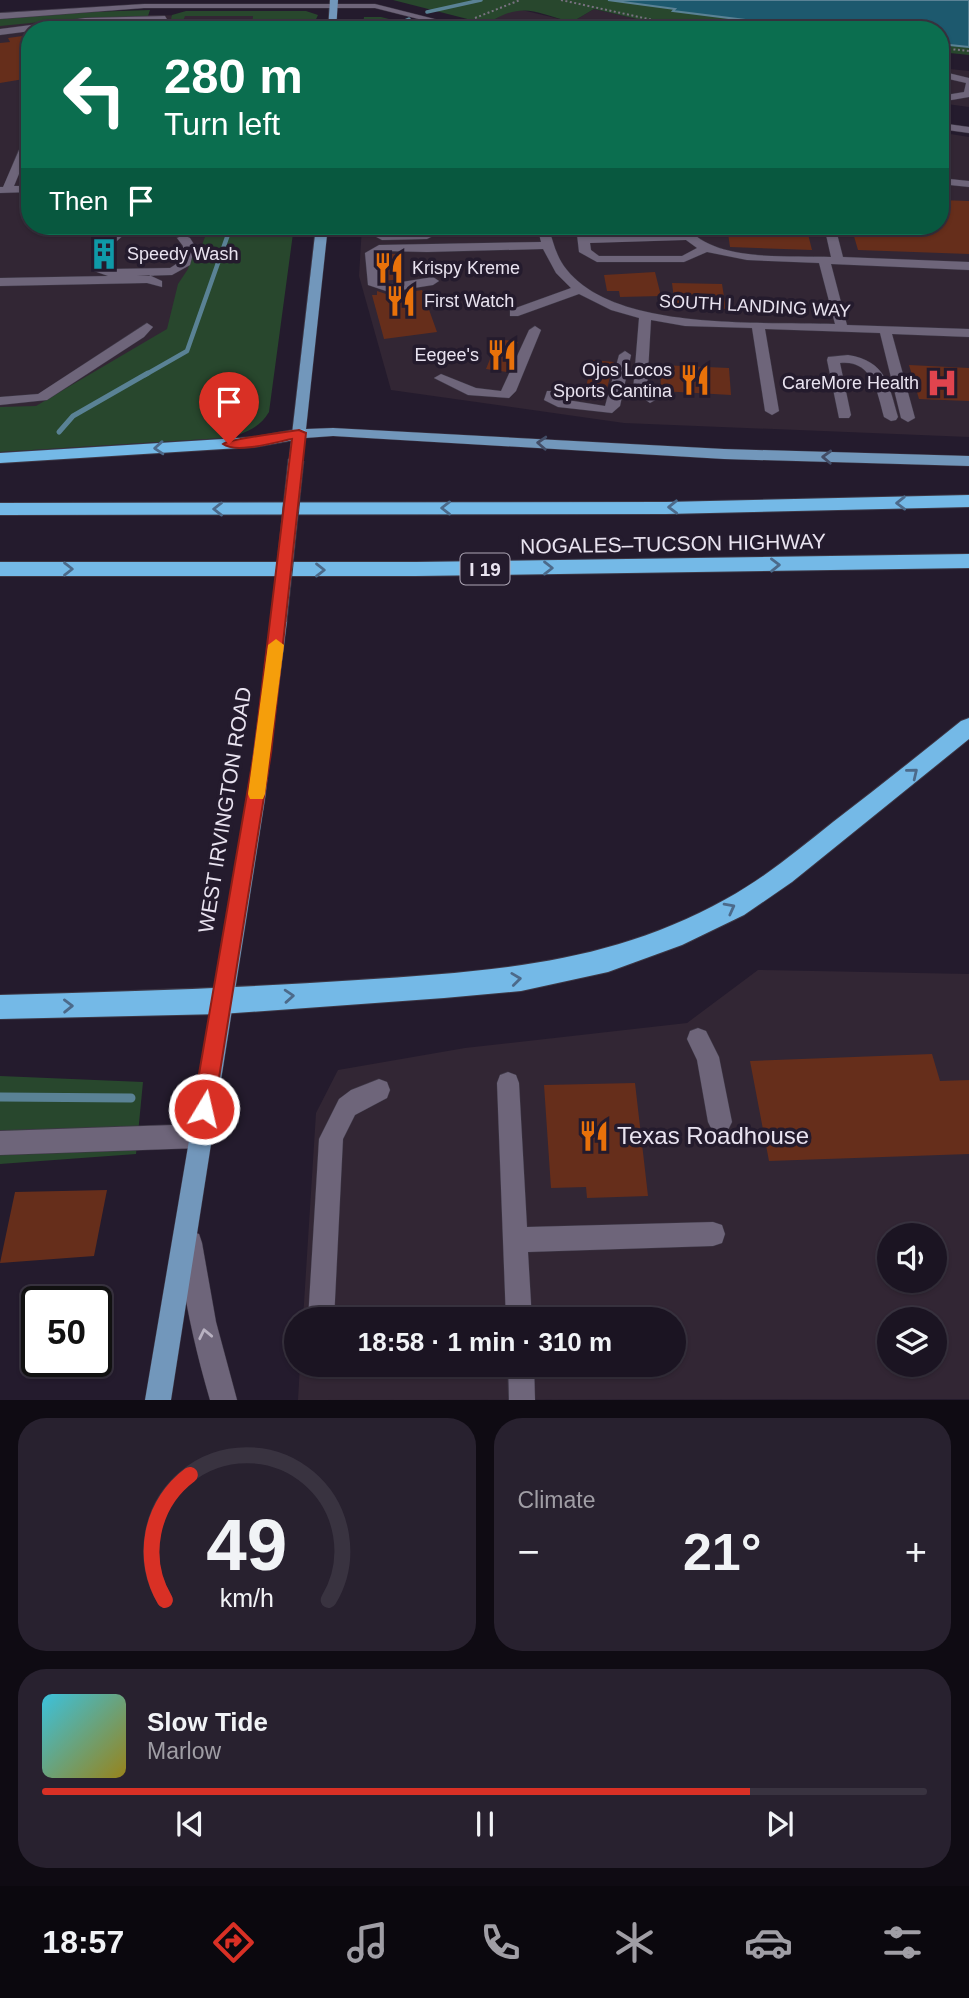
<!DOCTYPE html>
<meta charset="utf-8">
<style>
:root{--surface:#1b1422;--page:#28212f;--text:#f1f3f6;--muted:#a09ea5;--line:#393340;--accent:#d93025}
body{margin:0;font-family:Arial,sans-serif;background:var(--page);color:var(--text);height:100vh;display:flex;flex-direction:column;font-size:26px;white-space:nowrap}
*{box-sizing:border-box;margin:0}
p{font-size:23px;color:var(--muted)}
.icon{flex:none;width:38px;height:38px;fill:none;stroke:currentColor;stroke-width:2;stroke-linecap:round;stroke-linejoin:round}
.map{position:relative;height:1400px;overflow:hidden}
.sheet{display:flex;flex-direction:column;gap:18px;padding:18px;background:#0f0b13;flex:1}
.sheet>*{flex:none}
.hud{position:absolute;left:21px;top:21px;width:928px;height:214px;border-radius:28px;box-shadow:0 2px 5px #0004,0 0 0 2px var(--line);background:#0b6e4f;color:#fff;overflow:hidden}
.tools{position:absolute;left:877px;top:1223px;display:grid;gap:14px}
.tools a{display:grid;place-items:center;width:70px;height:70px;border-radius:50%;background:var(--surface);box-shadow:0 2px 5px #0004,0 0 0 2px var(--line);font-size:35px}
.speed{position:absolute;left:21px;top:1286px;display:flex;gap:14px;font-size:35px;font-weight:700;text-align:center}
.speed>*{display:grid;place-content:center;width:91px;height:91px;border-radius:50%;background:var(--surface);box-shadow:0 2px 5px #0004,0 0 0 2px var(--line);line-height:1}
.speed .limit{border:4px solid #111;border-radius:10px;background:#fff;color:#111}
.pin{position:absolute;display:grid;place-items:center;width:60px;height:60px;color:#fff;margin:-72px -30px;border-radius:50% 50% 50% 0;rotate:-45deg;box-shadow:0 0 7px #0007}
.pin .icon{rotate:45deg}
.me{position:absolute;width:77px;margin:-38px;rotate:9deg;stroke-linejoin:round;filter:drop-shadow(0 0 5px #0008)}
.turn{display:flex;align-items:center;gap:24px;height:147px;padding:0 28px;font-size:32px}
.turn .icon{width:91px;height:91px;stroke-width:2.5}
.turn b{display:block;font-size:49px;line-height:60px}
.then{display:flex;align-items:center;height:66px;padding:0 28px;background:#0003;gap:14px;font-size:26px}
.big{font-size:52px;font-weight:700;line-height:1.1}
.sheet .tile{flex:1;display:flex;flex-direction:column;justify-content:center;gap:10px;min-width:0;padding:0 24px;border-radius:28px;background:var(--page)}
.sheet .dial{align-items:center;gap:0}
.dial svg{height:182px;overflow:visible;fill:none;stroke:var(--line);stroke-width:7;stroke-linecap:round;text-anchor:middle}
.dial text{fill:var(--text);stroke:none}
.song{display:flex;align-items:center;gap:21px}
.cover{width:84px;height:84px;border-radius:10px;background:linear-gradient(135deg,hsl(190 70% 55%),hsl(50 70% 35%))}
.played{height:7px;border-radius:4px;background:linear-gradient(90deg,var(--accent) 80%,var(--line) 80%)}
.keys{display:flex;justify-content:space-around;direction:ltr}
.heat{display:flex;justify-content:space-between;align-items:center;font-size:38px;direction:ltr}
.sheet .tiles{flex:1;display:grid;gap:18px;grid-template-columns:1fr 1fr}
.tile:last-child{grid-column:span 2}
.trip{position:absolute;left:284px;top:1307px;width:402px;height:70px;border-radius:35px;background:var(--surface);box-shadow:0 2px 5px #0004,0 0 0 2px var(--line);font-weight:700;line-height:70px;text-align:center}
.dock{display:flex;height:112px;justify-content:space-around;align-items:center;background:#0b080e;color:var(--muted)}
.dock .icon{width:49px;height:49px}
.dock .on{color:var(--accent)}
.dock b{font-size:32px;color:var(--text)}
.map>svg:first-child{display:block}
.commercial{fill:#322634;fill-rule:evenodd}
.green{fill:#28472d}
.water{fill:#1d596e;stroke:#5a8295;stroke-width:2}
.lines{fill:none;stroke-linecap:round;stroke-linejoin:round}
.stream-far3{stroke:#5a8295;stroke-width:3.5}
.stream-far2{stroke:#5a8295;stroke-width:4.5}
.stream-far1{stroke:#5a8295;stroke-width:5}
.stream{stroke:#5a8295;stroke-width:9}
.building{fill:#662e1b}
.minor-tunnel{stroke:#42394a;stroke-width:11;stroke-dasharray:11 6;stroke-linecap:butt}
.minor-casing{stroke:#3d3745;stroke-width:1}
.major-casing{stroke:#3d3745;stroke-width:1}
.highway-casing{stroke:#3d3745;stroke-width:2}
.path{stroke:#797281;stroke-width:2;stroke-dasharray:2 2.5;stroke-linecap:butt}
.minor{fill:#6e657a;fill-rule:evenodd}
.major{fill:#7297bb;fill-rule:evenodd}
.highway{fill:#74b9e7;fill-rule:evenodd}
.major-bridge-casing{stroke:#3d3745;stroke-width:17;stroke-linecap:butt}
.major-bridge{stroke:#7297bb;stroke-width:15}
.oneway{stroke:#434d66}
.oneway2{stroke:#4c6a8a}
.oneway3{stroke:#b8b1c1}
.route{fill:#d93025;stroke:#8d1f18;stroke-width:2}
.slow{fill:#f59e0b}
.labels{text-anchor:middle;stroke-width:7;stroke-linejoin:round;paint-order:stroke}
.far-poi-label{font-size:18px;fill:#e9e3f0;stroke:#241b2d;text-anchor:start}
.far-street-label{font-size:18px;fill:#e9e3f0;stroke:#241b2d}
.shield{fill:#241b2d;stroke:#aea7b6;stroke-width:2}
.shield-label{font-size:19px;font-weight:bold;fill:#e9e3f0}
.street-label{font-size:21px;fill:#e9e3f0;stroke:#241b2d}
.near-poi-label{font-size:24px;fill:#e9e3f0;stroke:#241b2d;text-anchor:start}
</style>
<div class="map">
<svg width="969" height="1400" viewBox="0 0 969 1400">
<rect width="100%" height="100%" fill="#241b2d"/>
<g class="commercial">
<path d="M594 9 682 30H477L508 11 522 10 572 22Z"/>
<path d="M114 15 297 16 295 30H30V226H262L234 393 0 424V24Z"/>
<path d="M940 68 969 71V107L947 104 944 133 969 137V437L624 423 391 390 359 276 362 226H940Z"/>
<path d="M758 970 969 974V1399L298 1400 300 1365H674V1320L303 1319 316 1113 338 1070 465 1048 687 1023ZM889 1236H934V1281H889ZM889 1320H934V1365H889Z"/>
</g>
<g class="green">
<path d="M393 0H969V55L940 52V30H683L594 9 572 22C533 12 523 1 487 24Z"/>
<path d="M150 10 148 16 61 20 0 26V19L90 12Z"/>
<path d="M186 11H306L318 15 311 30H280V25H252L253 16H185L180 29 169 28 172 15Z"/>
<path d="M364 17H381L421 27 415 30H362Z"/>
<path d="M209 226H294L269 412C259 429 242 435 223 438L0 452V407L36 406 167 329 178 284 188 269 192 253H199Z"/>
<path d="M0 1076 143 1082 136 1154 0 1164Z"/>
</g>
<path class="water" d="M608 0H969V47L940 44V30H825L673 11 675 9Z"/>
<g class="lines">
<g class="stream-far3">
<path d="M427 12 481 0"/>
<path d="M384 30 409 19"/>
</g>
<path class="stream-far2" d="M145 375 187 351 231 226"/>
<path class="stream-far1" d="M59 432 73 416 148 373"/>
<path class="stream" d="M0 1097 131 1098"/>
</g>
<g class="building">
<path d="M30 35V78L0 83V43L10 42 8 38Z"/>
<path d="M940 200 969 201V254L858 250 851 226H940Z"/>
<path d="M727 226H806L812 250 730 247Z"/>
<path d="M386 254H401L403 279 382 281 380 257Z"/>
<path d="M655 272 661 296 620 297 619 291H607L604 275Z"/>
<path d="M672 283 722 284 726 309 675 307Z"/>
<path d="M422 290 437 332 384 339 372 295H377V291L389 295Z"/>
<path d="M498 339 518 342 507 372 486 369Z"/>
<path d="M593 360 614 362 606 392 585 390Z"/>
<path d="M660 365 729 368 731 395 661 391Z"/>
<path d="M909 365 969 368V401L919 399Z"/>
<path d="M932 1054 940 1081 969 1080V1154L769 1161 750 1061Z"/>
<path d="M635 1083 648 1196 587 1198 586 1187 551 1188 544 1085Z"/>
<path d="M107 1190 94 1256 0 1263 15 1192Z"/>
</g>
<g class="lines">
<path class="minor-tunnel" d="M100 262 105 246"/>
<defs>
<g id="minor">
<path d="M144 4H375L478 30H462L375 8H144L0 19V13Z"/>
<path d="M165 16 168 21 85 24 0 35V29L85 18Z"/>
<path d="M940 71 969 78V97L940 102V96L964 92 966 83 940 77Z"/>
<path d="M940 123 969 127V133L940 129Z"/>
<path d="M19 150 28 152 14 186H30V192L0 193V187H3Z"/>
<path d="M940 178 969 181V187L940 184Z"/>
<path d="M367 226H377V229L384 234 427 233 433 236 427 239 382 240 367 232Z"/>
<path d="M537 226H548C553 241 556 257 567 270 617 332 761 321 835 324L819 263 747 260 707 252 684 262H597L579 252 576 226H587L589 236 680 234 674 226H686C714 263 788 255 831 257L824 226H835L843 257 969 262V270L831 264 847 325 969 329V337L892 334 915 418 908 422 901 418 880 333 765 329 779 411 772 415 765 411 752 328 685 326 651 320 647 390 657 399 650 403 633 391 639 318 611 310 579 294 518 316H510V310L571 288 556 273 543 249 427 252 385 251 377 255 380 283 389 284 433 277 439 281 433 285 389 292 368 285 365 253 379 245 541 242ZM686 240 697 248 682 256H599L591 250 590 243Z"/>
<path d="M117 230 127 232 109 248H101L99 246 108 235Z"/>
<path d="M183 235 190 238 195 246 190 265 172 275 137 276 149 275 162 281V287L147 283 0 286V278L108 276 94 271V262L100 258 104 260 106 269H109L170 268 181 261 183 246 177 238Z"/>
<path d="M147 323 153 327 144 337 47 400 0 405V397L38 394Z"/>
<path d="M535 326 541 330 516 391 509 398 468 395 434 378 441 374 476 388 501 391 529 330Z"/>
<path d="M625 351 631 355 620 406 612 413 558 407 544 400 547 391H557L561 399 605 406 619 355Z"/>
<path d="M848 355C886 361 889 385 898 417L896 420 891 421 884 417C877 392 873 360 840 363L851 415 849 418H839L827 360 828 357Z"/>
<path d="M698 1028 706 1031 719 1057 732 1122 728 1130 720 1134 712 1130 708 1122 697 1060 687 1039 690 1031Z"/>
<path d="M508 1072 516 1075 519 1083 527 1227 713 1222 722 1225 725 1234 722 1243 713 1246 528 1252 532 1320H506L497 1083 500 1075Z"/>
<path d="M379 1079 387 1082 390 1090 387 1098 355 1115 343 1139 334 1320H308L319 1139 339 1099 351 1090Z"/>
<path d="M200 1124 208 1128 212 1136 208 1144 200 1148 0 1155V1131Z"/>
<path d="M190 1231 199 1234 202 1243 216 1322 237 1400H210C195 1348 183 1296 178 1243L181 1234Z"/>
<path d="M508 1365H534L535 1400H509Z"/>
</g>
<g id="major">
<path d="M330 0H338L336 30H328Z"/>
<path d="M316 226H328L306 429 333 428 724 449 969 456V466L724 459 333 436 305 438 301 463H291L289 460Z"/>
<path d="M279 615 287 621 265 799 171 1400H145L247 799 271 621Z"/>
</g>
<g id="highway">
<path d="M299 429 305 430 307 434 305 438 255 447 0 463V453L255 437Z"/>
<path d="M969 495V507L666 514 0 515V503L666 502Z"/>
<path d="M969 554V568L416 576H0V562H416Z"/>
<path d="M969 718V739L792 882 744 915 682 945 608 972 521 991 444 998 221 1014 0 1019V995C120 992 239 988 358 980 490 971 608 965 726 899 765 878 799 849 833 822 876 789 919 755 961 721Z"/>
</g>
</defs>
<use href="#minor" class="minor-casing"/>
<use href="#major" class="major-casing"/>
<use href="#highway" class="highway-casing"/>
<g class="path">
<path d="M561 0 699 30"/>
<path d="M475 18 520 0"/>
<path d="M940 48 969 51"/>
</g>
<use href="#minor" class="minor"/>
<use href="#major" class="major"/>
<use href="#highway" class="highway"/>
<defs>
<path id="major-bridge" d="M279 621 296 460"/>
</defs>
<use href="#major-bridge" class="major-bridge-casing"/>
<use href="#major-bridge" class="major-bridge"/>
</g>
<defs><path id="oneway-chevron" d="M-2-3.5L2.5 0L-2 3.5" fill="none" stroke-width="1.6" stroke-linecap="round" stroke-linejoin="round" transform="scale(1.75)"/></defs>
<g class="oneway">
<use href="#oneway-chevron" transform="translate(542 443) rotate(-177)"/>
<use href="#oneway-chevron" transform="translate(827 457) rotate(-178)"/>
</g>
<g class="oneway2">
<use href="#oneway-chevron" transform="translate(159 448) rotate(176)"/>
<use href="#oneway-chevron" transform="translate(901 503) rotate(179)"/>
<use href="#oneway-chevron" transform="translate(673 507) rotate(179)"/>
<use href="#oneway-chevron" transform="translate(446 508) rotate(180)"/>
<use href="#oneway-chevron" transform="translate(218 509) rotate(180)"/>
<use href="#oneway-chevron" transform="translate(775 565) rotate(-1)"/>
<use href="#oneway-chevron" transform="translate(548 568)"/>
<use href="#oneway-chevron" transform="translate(68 569)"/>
<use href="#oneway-chevron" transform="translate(320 570)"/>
<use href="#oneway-chevron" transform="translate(913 773) rotate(-39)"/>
<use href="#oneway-chevron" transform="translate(730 908) rotate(-28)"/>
<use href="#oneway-chevron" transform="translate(516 979) rotate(-7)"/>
<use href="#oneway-chevron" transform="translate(289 996) rotate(-4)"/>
<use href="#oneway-chevron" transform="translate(68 1006) rotate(-1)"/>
</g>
<use class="oneway3" href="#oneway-chevron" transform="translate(205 1334) rotate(-102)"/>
<path class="route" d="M299 430 306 433 271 753 214 1109 211 1117 204 1120 196 1117 193 1109 254 753 292 439C276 442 236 454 223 444 229 439 286 432 299 430Z"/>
<path class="slow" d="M276 639 284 645 265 794 263 799H250L248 794 268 645Z"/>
<defs>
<symbol id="building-bare" viewBox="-9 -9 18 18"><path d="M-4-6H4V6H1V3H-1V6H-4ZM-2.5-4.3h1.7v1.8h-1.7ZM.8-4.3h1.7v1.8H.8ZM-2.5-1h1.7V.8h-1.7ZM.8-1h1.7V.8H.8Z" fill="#0f9aa8" stroke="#241b2d" stroke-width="2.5" paint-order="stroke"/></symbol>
<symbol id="restaurant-bare" viewBox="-9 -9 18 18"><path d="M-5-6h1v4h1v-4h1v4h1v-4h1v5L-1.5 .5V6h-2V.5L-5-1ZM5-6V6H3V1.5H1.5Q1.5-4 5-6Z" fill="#e8710a" stroke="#241b2d" stroke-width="2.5" paint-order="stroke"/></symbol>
<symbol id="hospital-bare" viewBox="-9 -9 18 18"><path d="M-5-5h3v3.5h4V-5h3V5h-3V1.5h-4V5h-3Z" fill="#e0444e" stroke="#241b2d" stroke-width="2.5" paint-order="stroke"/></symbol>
</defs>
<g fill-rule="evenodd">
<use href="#building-bare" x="82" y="232" width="44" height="44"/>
<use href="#restaurant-bare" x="367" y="246" width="44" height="44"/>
<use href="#restaurant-bare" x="379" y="279" width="44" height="44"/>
<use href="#restaurant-bare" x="480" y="333" width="44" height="44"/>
<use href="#restaurant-bare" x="673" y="358" width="44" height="44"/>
<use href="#hospital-bare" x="920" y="361" width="44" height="44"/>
<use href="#restaurant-bare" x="572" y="1114" width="44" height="44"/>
</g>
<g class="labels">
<g class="far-poi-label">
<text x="127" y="260">Speedy Wash</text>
<text x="412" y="274">Krispy Kreme</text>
<text x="424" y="307">First Watch</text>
<text x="479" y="361" text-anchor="end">Eegee's</text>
<text x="672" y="376" text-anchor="end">Ojos Locos<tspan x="672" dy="21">Sports Cantina</tspan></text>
<text x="919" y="389" text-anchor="end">CareMore Health</text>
</g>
<g class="far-street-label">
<text transform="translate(755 306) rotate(3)" y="6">SOUTH LANDING WAY</text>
</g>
<rect class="shield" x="460.5" y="553.5" width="49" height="31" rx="5"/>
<g class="shield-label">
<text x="485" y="576">I 19</text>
</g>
<g class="street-label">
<text transform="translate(673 544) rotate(-1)" y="7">NOGALES–TUCSON HIGHWAY</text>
<text transform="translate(225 810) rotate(-81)" y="7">WEST IRVINGTON ROAD</text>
</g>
<g class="near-poi-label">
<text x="617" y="1144">Texas Roadhouse</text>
</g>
</g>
</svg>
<div class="tools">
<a><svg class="icon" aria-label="sound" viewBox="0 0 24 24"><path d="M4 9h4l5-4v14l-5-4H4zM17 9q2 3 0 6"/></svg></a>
<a><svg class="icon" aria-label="layers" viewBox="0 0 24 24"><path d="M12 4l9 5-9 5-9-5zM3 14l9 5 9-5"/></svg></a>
</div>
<div class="speed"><div class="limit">50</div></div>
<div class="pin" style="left:229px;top:444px;background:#d93025"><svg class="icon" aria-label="arrive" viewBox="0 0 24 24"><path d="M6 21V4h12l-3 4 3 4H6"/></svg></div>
<svg class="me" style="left:204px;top:1109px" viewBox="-20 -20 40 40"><circle r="17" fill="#d93025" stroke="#fff" stroke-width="3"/><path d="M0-11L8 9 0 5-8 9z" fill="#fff"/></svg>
<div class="trip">18:58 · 1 min · 310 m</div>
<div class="hud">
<div class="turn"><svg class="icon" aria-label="left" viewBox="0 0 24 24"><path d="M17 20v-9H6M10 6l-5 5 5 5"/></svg><div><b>280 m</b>Turn left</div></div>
<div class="then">Then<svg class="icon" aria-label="arrive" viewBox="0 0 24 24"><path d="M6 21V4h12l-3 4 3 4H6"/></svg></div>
</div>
</div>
<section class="sheet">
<div class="tiles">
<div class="tile dial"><svg viewBox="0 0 100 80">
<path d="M14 69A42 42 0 1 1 86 69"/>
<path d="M14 69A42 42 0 0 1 25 14" stroke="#d93025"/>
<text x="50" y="56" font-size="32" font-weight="700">49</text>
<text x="50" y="72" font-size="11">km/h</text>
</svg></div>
<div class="tile"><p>Climate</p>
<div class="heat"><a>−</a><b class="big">21°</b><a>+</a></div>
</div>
<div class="tile">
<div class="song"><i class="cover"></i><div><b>Slow Tide</b><p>Marlow</p></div></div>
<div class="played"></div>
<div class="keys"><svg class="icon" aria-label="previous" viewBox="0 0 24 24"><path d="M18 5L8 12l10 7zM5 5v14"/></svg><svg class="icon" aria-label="pause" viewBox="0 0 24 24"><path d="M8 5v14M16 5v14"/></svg><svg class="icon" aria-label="next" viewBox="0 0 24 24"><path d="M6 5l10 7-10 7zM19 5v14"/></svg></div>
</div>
</div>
</section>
<nav class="dock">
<b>18:57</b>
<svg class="icon on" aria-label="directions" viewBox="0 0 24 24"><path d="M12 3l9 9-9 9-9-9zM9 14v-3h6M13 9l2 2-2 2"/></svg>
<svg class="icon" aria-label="music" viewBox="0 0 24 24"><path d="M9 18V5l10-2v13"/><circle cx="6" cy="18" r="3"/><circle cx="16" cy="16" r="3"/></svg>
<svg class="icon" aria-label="phone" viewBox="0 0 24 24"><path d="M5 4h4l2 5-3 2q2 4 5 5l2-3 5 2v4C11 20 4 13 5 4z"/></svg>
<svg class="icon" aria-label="climate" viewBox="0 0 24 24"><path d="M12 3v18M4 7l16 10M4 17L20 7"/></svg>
<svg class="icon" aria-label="car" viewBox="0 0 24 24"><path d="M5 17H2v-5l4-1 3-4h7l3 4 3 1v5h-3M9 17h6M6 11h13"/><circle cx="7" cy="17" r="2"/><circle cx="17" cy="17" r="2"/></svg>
<svg class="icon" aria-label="filters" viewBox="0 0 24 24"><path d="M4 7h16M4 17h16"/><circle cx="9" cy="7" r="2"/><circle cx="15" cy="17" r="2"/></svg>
</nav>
